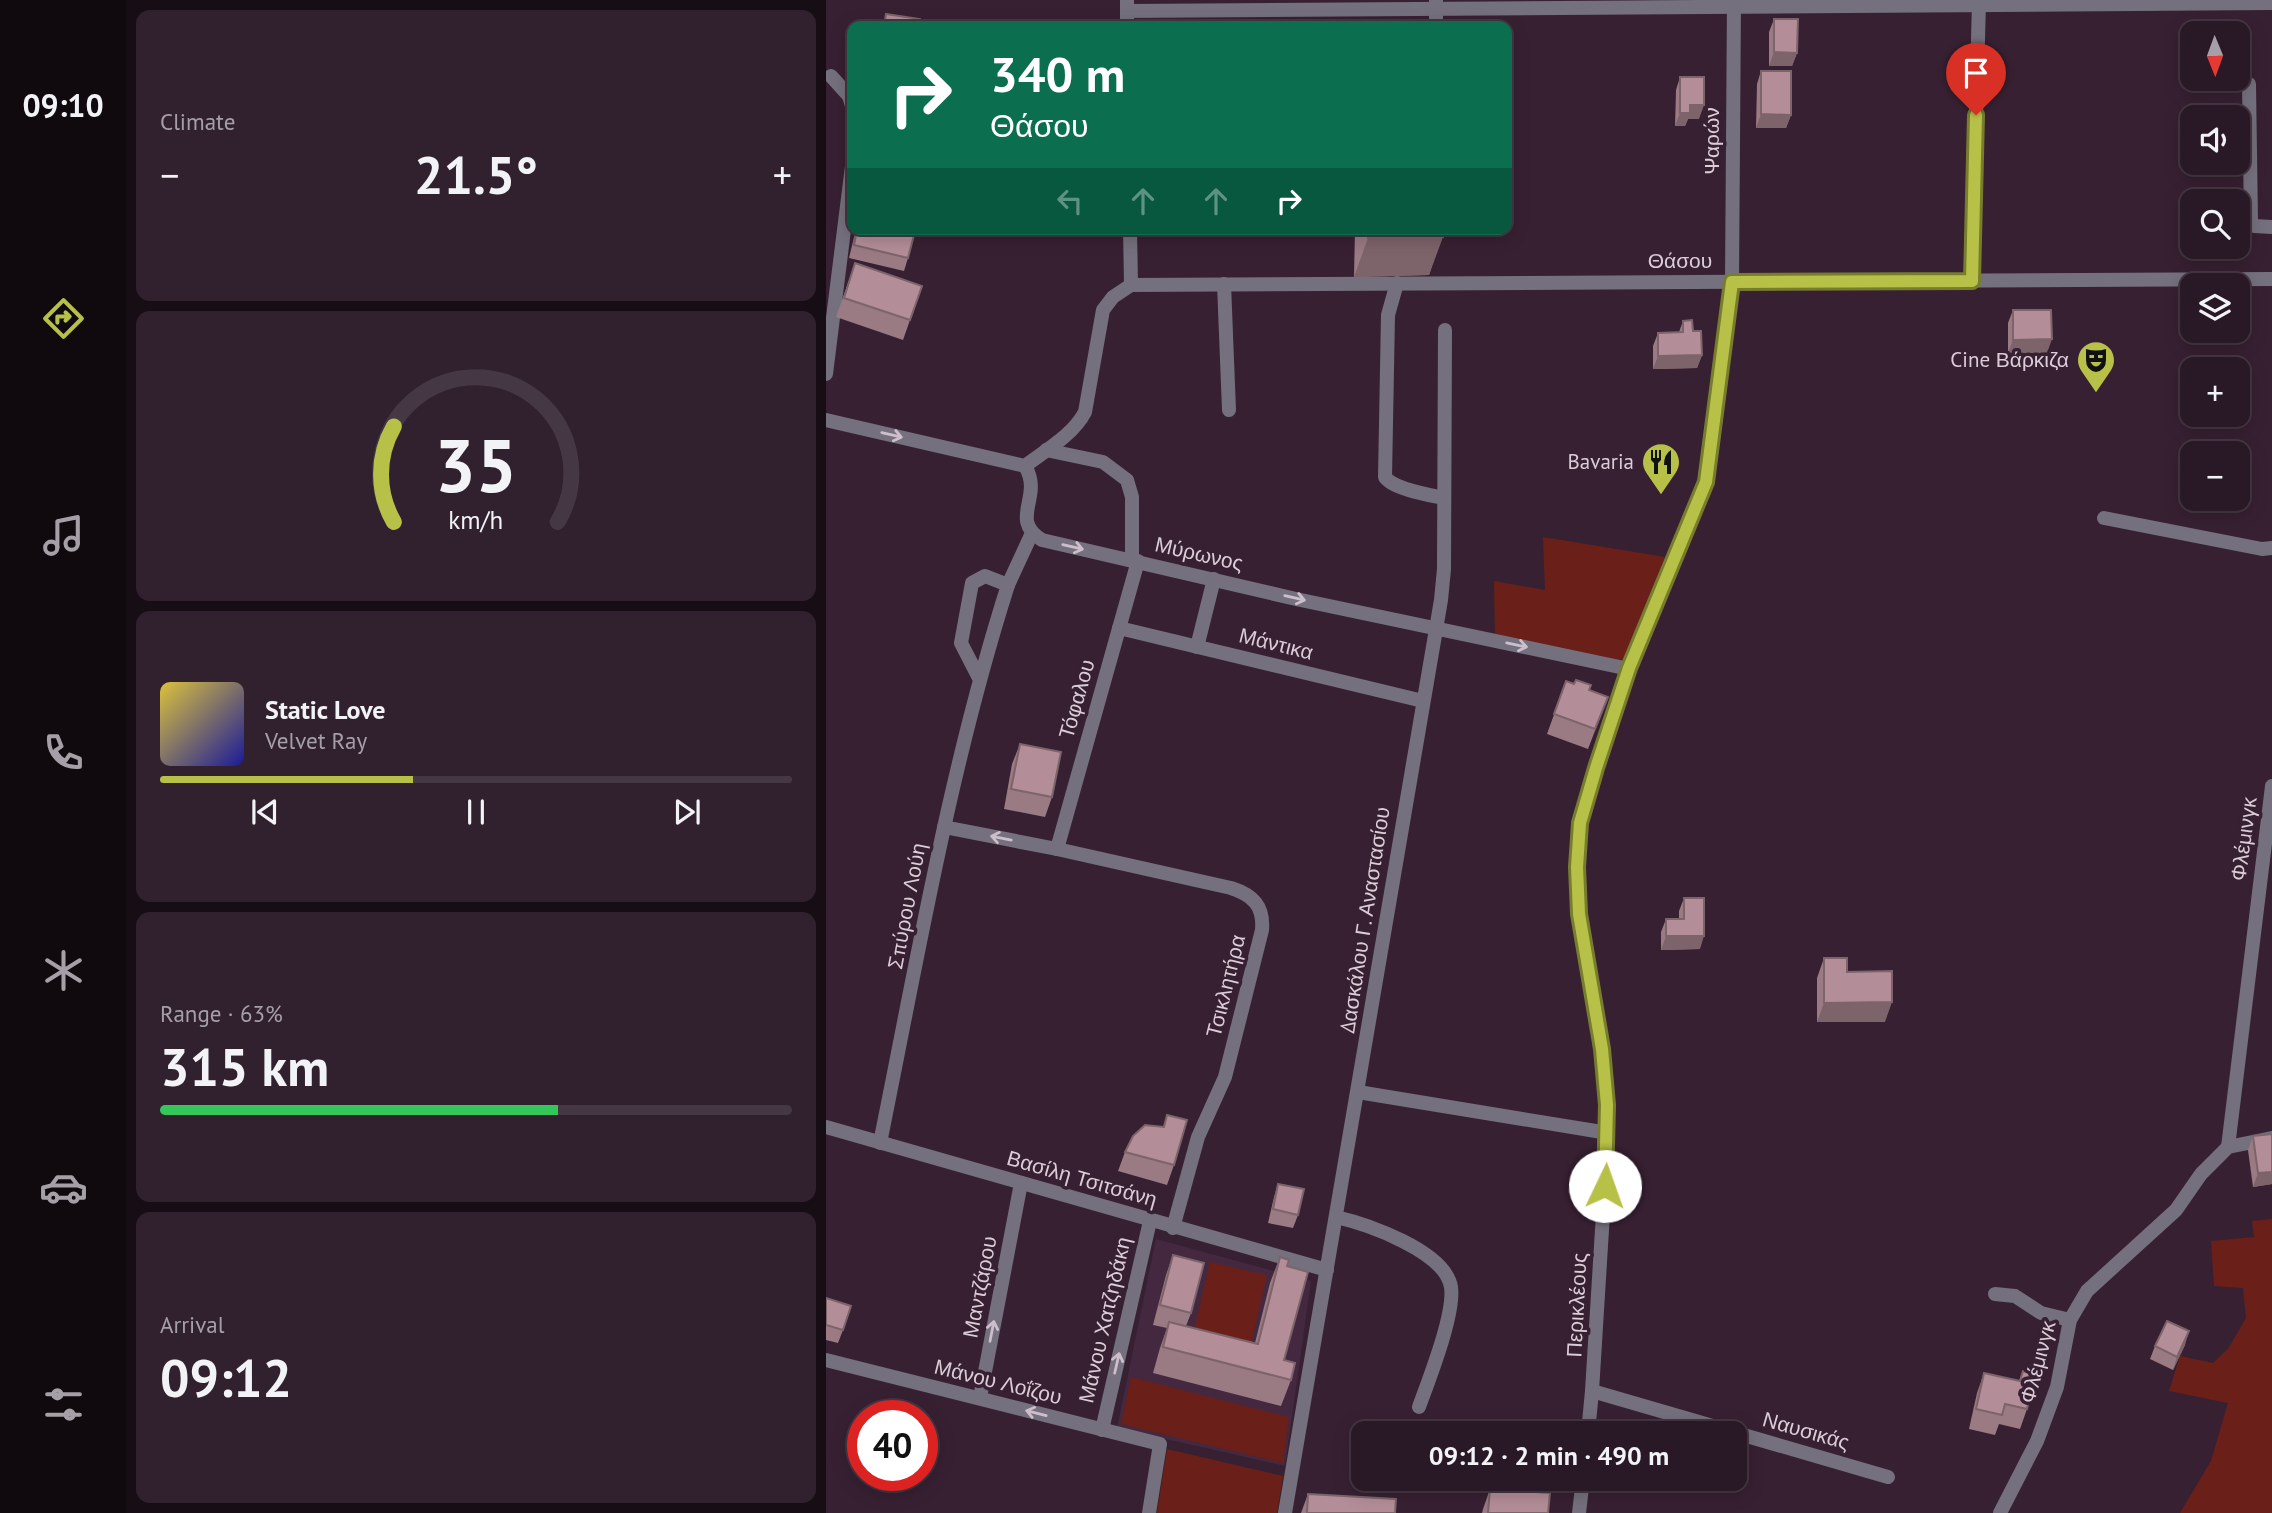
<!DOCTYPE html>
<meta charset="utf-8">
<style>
:root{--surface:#291826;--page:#31212e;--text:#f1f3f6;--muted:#a5a0a7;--line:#453743;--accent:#b8c147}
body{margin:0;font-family:"PT Sans",sans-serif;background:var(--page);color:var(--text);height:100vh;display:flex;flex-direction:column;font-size:26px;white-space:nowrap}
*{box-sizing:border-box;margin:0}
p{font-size:23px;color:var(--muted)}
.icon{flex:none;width:38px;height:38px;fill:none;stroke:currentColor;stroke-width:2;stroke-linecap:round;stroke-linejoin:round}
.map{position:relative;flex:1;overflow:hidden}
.sheet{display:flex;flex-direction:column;gap:10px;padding:10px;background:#170d15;width:700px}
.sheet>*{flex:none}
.guide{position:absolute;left:21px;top:21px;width:665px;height:214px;border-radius:14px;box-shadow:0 4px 18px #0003,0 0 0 2px var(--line);background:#0b6e4f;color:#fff;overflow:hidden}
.needle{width:46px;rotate:179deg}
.buttons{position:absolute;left:1354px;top:21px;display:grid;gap:14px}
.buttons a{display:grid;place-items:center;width:70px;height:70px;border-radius:14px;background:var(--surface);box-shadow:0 4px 18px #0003,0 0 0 2px var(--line);font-size:35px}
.speed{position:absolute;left:21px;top:1400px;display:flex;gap:14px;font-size:35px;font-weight:700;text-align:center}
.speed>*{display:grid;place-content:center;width:91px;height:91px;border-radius:50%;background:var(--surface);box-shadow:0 4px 18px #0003,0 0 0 2px var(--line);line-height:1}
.speed .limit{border:10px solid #d22;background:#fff;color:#111}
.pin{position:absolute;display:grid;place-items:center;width:60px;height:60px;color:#fff;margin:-72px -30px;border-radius:50% 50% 50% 0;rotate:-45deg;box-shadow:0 0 7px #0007}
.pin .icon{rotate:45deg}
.me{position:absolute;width:77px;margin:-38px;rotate:3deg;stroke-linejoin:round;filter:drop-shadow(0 0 5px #0008)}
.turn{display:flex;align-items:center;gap:24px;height:147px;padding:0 28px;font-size:32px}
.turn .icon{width:91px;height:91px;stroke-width:2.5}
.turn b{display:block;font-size:49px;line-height:60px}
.lanes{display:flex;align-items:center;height:66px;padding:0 28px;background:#0003;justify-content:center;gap:35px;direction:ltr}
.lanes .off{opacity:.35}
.big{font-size:52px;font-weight:700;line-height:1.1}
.sheet .tile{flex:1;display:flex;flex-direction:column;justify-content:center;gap:10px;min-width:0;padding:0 24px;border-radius:14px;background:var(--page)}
.sheet .dial{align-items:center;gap:0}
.dial svg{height:182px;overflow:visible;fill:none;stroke:var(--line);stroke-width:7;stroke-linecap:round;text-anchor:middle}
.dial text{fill:var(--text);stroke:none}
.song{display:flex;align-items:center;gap:21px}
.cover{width:84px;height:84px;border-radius:10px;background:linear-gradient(135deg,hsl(50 70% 55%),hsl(240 70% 35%))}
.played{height:7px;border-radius:4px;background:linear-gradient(90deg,var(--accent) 40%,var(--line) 40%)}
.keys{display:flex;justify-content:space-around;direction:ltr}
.heat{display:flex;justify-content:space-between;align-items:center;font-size:38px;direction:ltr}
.charge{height:10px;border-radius:5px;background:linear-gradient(90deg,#34c759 63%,var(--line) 0)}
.trip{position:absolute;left:525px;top:1421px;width:396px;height:70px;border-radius:14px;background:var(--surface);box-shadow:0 4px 18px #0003,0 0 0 2px var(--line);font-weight:700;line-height:70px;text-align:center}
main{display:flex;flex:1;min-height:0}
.tabs{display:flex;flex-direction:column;width:126px;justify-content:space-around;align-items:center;background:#100a0f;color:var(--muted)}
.tabs .icon{width:49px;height:49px}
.tabs .selected{color:var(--accent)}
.tabs b{font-size:32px;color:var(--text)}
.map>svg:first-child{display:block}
.built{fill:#44283f}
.green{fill:#6a2018}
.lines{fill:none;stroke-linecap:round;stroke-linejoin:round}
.minor{stroke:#75707d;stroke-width:14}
.tertiary{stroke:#75707d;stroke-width:14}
.wall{fill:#9a7a83}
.shaded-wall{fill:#7d636a}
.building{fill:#b38e98;stroke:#7d636a;stroke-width:2}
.oneway{stroke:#ccbeca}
.route-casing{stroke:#787d2e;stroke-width:18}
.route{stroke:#b8c147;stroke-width:12}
.labels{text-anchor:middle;stroke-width:7;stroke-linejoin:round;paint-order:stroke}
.street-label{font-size:21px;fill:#dbccd8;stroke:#372032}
.poi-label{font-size:21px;fill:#dbccd8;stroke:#372032;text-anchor:end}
</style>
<main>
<nav class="tabs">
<b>09:10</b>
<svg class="icon selected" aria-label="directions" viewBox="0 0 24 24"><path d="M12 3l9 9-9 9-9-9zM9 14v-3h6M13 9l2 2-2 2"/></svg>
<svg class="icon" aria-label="music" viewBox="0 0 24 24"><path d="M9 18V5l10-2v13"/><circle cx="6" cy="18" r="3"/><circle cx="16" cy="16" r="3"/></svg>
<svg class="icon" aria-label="phone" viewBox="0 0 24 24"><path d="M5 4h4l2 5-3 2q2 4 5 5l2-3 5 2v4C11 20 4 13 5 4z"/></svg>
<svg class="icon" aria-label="climate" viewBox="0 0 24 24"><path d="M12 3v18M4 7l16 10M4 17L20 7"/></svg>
<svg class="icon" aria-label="car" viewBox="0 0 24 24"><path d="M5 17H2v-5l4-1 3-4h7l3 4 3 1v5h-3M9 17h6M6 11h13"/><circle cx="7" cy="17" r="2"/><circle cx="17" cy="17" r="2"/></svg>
<svg class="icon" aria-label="filters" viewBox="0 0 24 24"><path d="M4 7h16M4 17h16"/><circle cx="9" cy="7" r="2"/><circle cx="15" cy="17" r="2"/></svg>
</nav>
<section class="sheet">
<div class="tile"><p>Climate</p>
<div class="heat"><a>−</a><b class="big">21.5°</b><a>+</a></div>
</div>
<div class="tile dial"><svg viewBox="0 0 100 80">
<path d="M14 69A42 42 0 1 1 86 69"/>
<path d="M14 69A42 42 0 0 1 14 27" stroke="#b8c147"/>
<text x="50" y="56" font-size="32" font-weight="700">35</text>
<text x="50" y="72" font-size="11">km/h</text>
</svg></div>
<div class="tile">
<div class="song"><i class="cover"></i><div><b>Static Love</b><p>Velvet Ray</p></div></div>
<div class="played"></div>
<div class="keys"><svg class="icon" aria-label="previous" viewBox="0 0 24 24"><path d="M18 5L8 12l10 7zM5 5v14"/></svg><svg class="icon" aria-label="pause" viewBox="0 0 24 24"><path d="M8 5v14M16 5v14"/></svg><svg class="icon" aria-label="next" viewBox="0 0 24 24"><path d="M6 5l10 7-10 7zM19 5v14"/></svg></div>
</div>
<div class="tile"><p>Range · 63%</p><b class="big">315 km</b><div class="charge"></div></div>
<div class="tile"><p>Arrival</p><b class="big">09:12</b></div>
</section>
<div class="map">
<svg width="1446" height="1513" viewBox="0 0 1446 1513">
<rect width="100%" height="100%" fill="#372032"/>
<path class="built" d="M330 1239 485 1281 459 1466 291 1428Z"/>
<g class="green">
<path d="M717 537 839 557 795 671 669 640 668 581 719 590Z"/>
<path d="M1446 1219V1513H1354L1385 1461 1402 1403 1343 1391 1354 1356 1387 1363 1402 1349 1420 1318 1417 1288 1388 1286 1385 1241 1428 1237 1426 1221Z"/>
<path d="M384 1262 441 1275 420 1365 363 1352Z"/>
<path d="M305 1377 463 1417 457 1463 295 1424Z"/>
<path d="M341 1449 457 1476 451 1513H331Z"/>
</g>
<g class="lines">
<g class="minor">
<path d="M301 0V26"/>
<path d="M610 1V26"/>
<path d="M301 11 1446 3"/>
<path d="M5 76 23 96 26 106"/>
<path d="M1423 84 1425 222 1428 226 1446 227"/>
<path d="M304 229 305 285"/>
<path d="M1146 280 1153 0"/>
<path d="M571 283 562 315 559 477C567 489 603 495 618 498"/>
<path d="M398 284 403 410"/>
<path d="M305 285 1446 279"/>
<path d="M0 374 26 166"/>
<path d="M0 420 199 466C218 497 182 519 216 540L470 599 803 669"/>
<path d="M220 450 277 462 301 480 306 497V560"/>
<path d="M199 466C220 450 247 435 259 412L277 310 287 297 305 285"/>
<path d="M1278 518 1436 549 1446 548"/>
<path d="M182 585 206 533"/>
<path d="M293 628 597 701"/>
<path d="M371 647 388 579"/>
<path d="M118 827 231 849 405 888C427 895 438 906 436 930L399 1077 372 1137 347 1228"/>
<path d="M231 849 312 561"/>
<path d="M532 1092 782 1133"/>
<path d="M0 1127 501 1270"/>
<path d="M54 1143C92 956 124 767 182 585L159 576 146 583 135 643 153 678"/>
<path d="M1402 1147 1446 786"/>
<path d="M510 1217C541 1224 619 1251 625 1287 629 1314 603 1379 593 1407"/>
<path d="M1169 1294 1189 1296 1215 1313 1244 1320"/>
<path d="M0 1360 334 1444 323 1513"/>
<path d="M766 1391 1062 1477"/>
<path d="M154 1398 195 1183"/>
<path d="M276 1430 324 1221"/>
<path d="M459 1513 615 600 618 569 619 330"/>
</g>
<g class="tertiary">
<path d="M762 1433 766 1391 782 1133 776 1049 753 913 751 867 754 823 803 669 880 482 906 282 908 0"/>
<path d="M753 1513 757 1479"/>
<path d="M1174 1513 1211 1441 1231 1387 1244 1320 1261 1291 1350 1210 1375 1174 1402 1147 1446 1138"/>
</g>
</g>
<g class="wall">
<path d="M948 19 971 53 966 66H943V32Z"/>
<path d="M935 71 965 115 960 128H930L931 84Z"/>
<path d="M854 77 873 119H862L859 126H849L850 90Z"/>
<path d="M30 229H65L82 258 78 271 23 258Z"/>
<path d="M529 229H618L603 275 528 277Z"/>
<path d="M29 263 96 286 77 340 10 317Z"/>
<path d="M1187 310 1221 353H1182V323Z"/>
<path d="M857 321 867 331 876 355 871 368 827 369V346L832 333 853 332Z"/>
<path d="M740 681 782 697 762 749 721 734Z"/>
<path d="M194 744 226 797 219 817 178 809 186 764Z"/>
<path d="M858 898 874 949 835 950V932L840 919H853V911Z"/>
<path d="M998 958 1021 972 1059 1022H991V978Z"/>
<path d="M341 1115 348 1165 341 1185 292 1171 299 1152 337 1127Z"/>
<path d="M1446 1134V1184L1427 1187 1422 1150 1427 1136Z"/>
<path d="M452 1184 472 1215 467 1228 442 1223 448 1197Z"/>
<path d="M347 1255 365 1313 360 1326 429 1343 444 1283 454 1257 461 1266 458 1360 465 1380 455 1406 327 1373 334 1348 341 1328 327 1325 340 1275Z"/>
<path d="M0 1298 17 1330 12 1343 0 1340Z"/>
<path d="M1359 1345 1347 1370 1324 1359 1329 1346Z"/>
<path d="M1197 1371 1201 1409 1194 1429 1173 1424 1169 1435 1143 1429 1151 1393 1158 1373 1193 1381Z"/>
<path d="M664 1489 722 1513H656L657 1509Z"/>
<path d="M482 1494 569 1513H475Z"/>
</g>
<g class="shaded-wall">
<path d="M948 52 971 53 966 66H943Z"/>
<path d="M864 105H878L873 119H862L859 126H849L854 113Z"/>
<path d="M935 114 965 115 960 128H930Z"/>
<path d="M617 237 603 275 528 277 542 238Z"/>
<path d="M1226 339 1221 353H1182L1187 340Z"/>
<path d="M876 355 871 368 827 369 832 356Z"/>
<path d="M840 936H878L874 949 835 950Z"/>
<path d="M1066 1002 1059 1022H991L998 1003Z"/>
<path d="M1446 1172V1184L1427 1187 1432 1173Z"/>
<path d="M1363 1331 1359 1345 1347 1370 1351 1357Z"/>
</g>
<g class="building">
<path d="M60 14 94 19 93 26H58Z"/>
<path d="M948 19H972L971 53 948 52Z"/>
<path d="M935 71H965V115L935 114Z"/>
<path d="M854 77H878V105H864V113H854Z"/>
<path d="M31 229H65L88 235 82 258 28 245Z"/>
<path d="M542 229H618L617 237 542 238Z"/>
<path d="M29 263 96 286 84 320 18 298Z"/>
<path d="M1187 310H1225L1226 339 1187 340Z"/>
<path d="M866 320 867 331H875L876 355 832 356V333L857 332V321Z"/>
<path d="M750 680 765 685 763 690 782 697 769 729 728 714 740 681 748 684Z"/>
<path d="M194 744 235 752 226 797 185 789Z"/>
<path d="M858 898H878V936H840V919H858Z"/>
<path d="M998 958H1021V972L1066 971V1002L998 1003Z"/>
<path d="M341 1115 361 1120 348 1165 299 1152 307 1136 319 1125 338 1127Z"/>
<path d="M1446 1134V1172L1432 1173 1427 1136Z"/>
<path d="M452 1184 478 1189 472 1215 447 1209Z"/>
<path d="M347 1255 378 1263 365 1313 334 1305Z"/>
<path d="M454 1257 463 1260 461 1266 482 1272 458 1360 469 1363 465 1380 337 1347 343 1322 432 1344Z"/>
<path d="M0 1298 25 1306 17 1330 0 1325Z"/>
<path d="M1341 1321 1363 1331 1351 1357 1329 1346Z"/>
<path d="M1197 1371 1209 1373 1201 1409 1179 1404 1176 1415 1150 1409 1158 1373 1194 1381Z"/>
<path d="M664 1489 724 1493 722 1513H662Z"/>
<path d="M482 1494 570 1499 569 1513H481Z"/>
</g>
<defs><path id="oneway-shaft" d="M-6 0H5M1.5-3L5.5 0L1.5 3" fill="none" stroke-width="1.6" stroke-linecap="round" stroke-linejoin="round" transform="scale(1.75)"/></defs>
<g class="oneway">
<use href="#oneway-shaft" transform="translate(66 435) rotate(13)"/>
<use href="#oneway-shaft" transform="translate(247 547) rotate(13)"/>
<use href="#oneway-shaft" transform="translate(469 598) rotate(13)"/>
<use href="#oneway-shaft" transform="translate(691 645) rotate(12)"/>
<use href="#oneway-shaft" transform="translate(175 838) rotate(-169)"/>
<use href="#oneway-shaft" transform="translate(166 1331) rotate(-79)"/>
<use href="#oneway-shaft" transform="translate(291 1363) rotate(-77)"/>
<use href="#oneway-shaft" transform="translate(210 1413) rotate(-166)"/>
</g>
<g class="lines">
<defs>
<path id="route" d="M779 1186 781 1105 776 1049 753 914 751 867 754 823 770 768 803 668 880 482 906 282 1146 281 1150 115"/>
</defs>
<use href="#route" class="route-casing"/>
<use href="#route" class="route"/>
</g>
<defs>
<symbol id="theatre-pin" viewBox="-11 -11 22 30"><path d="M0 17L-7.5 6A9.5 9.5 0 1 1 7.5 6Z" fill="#b8c147" stroke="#372032"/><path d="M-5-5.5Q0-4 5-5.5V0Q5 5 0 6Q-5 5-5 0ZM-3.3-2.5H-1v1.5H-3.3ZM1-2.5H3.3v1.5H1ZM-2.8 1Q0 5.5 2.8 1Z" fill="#111"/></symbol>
<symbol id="restaurant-pin" viewBox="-11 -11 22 30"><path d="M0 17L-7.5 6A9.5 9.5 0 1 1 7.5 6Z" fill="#b8c147" stroke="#372032"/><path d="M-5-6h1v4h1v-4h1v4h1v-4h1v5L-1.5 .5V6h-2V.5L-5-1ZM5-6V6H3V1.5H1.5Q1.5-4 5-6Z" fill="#111"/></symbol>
</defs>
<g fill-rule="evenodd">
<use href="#theatre-pin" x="1248" y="338" width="44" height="60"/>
<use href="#restaurant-pin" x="813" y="440" width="44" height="60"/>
</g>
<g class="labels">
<g class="street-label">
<text transform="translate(886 141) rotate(-90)" y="7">Ψαρών</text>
<text x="854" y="268">Θάσου</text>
<text transform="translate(373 554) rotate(13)" y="7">Μύρωνος</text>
<text transform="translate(450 644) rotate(14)" y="7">Μάντικα</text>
<text transform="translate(251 699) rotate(-74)" y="7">Τόφαλου</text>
<text transform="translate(1418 839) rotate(-82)" y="7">Φλέμινγκ</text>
<text transform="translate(81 906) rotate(-79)" y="7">Σπύρου Λούη</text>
<text transform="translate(539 920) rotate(-81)" y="7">Δασκάλου Γ. Αναστασίου</text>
<text transform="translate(400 986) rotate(-76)" y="7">Τσικλητήρα</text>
<text transform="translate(256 1179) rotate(16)" y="7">Βασίλη Τσιτσάνη</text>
<text transform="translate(154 1287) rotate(-79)" y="7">Μαντζάρου</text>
<text transform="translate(751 1305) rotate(-87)" y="7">Περικλέους</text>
<text transform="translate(279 1320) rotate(-77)" y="7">Μάνου Χατζηδάκη</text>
<text transform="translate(1212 1362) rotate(-75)" y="7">Φλέμινγκ</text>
<text transform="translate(172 1382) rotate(14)" y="7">Μάνου Λοΐζου</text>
<text transform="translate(980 1431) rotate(16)" y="7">Ναυσικάς</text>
</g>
<g class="poi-label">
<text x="1243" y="367">Cine Βάρκιζα</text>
<text x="808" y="469">Bavaria</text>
</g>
</g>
</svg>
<div class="buttons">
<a><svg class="needle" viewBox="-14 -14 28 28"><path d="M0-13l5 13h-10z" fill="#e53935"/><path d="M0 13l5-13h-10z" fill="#a5a0a7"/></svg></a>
<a><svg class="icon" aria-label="sound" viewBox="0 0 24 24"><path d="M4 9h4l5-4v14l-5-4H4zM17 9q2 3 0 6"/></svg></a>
<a><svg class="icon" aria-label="search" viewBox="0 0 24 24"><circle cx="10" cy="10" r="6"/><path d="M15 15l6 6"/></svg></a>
<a><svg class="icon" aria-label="layers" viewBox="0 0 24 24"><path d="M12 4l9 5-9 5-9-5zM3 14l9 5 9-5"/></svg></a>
<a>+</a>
<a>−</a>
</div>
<div class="speed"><div class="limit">40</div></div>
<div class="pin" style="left:1150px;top:115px;background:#d93025"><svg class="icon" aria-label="arrive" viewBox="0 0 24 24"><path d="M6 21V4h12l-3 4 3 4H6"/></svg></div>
<svg class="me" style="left:779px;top:1186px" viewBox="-20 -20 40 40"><circle r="19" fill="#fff"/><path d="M0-13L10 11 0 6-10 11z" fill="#b8c147"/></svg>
<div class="trip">09:12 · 2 min · 490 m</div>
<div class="guide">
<div class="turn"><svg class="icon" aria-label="right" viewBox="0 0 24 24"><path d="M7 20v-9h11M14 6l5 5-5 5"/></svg><div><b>340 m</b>Θάσου</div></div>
<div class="lanes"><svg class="icon off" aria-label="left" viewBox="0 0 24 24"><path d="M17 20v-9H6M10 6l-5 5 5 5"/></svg><svg class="icon off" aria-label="ahead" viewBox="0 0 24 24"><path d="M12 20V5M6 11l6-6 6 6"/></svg><svg class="icon off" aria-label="ahead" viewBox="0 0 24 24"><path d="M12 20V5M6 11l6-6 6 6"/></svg><svg class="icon" aria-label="right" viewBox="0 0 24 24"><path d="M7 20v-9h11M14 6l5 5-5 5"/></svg></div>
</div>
</div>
</main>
